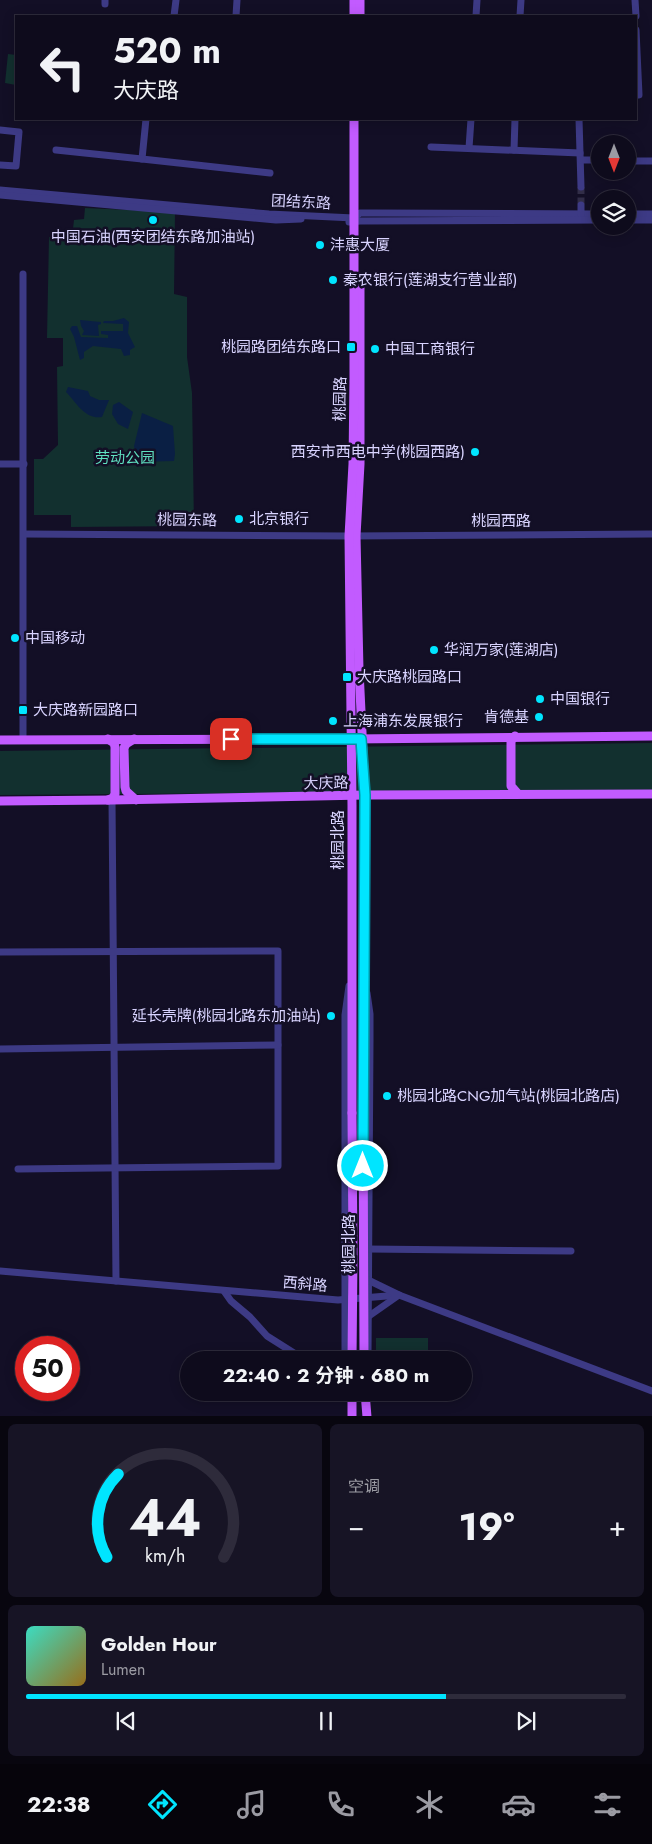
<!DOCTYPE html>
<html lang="zh">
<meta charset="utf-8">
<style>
:root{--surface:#0e0b1c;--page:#171425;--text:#f1f3f6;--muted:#9b9ba3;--line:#2e2b3b;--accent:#00e5ff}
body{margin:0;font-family:Jost,"Noto Sans SC",sans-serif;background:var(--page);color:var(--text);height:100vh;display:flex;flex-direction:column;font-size:19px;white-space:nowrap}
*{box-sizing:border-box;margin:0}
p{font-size:16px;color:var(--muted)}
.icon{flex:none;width:28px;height:28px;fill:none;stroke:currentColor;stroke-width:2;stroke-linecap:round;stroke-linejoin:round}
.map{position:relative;height:1416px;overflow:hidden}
.details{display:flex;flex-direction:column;gap:8px;padding:8px;background:#08060f;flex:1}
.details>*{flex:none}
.hud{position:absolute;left:15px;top:15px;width:622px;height:105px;border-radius:0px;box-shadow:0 2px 12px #0003,0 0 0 1px var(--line);background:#0e0b1c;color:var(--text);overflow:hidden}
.needle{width:32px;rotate:180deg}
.fabs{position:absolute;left:591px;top:135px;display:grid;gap:10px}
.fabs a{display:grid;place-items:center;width:45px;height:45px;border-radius:50%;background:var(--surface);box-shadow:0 2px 12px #0003,0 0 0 1px var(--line);font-size:25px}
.speed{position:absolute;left:15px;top:1336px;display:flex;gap:10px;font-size:25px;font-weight:700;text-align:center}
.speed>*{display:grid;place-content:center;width:65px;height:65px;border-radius:50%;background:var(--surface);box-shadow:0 2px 12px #0003,0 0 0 1px var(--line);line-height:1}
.speed .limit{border:8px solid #d22;background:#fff;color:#111}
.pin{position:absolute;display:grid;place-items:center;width:42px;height:42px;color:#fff;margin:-21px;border-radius:10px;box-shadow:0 2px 8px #0006}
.me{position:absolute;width:55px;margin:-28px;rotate:0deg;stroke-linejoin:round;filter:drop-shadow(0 0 4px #0008)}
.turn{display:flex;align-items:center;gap:18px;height:105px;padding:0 15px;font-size:22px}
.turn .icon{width:65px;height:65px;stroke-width:2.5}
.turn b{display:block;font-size:35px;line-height:42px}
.big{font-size:38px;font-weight:700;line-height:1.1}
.details .tile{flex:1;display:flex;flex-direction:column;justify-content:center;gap:8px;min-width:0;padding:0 18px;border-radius:8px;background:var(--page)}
.details .dial{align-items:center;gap:0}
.dial svg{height:130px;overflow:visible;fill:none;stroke:var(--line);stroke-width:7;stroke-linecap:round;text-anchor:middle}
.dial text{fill:var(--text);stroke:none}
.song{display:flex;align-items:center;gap:15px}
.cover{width:60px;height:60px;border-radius:8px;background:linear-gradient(135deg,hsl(170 70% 55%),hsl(40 70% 35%))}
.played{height:5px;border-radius:2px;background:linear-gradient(90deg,var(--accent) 70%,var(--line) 70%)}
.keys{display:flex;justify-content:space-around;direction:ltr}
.heat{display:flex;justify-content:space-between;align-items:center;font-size:28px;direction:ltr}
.details .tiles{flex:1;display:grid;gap:8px;grid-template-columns:1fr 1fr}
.tile:last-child{grid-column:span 2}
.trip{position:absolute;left:180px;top:1351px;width:292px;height:50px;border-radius:25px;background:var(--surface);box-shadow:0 2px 12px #0003,0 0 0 1px var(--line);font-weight:700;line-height:50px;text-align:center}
.tabs{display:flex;height:80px;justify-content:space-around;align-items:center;background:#06040b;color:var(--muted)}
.tabs .icon{width:35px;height:35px}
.tabs .current{color:var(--accent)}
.tabs b{font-size:22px;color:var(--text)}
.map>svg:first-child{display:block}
.green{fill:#12302f}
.water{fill:#0a1f44}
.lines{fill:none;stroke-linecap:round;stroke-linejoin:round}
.minor-tunnel{stroke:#312d47;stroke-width:7;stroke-dasharray:7 3.5;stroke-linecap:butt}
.minor{stroke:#3d3a85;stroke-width:7}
.major{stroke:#c25bff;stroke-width:9}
.major-bridge{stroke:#c25bff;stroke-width:9}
.route-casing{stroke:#0095a6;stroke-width:12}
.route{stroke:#00e5ff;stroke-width:9}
.poi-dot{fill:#00e5ff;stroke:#130f26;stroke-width:2}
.labels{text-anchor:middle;stroke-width:5;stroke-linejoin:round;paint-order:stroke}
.street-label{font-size:15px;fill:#d9d4ff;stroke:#130f26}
.poi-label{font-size:15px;fill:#d9d4ff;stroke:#130f26;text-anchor:start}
.park-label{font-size:15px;fill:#5fe0c0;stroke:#130f26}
</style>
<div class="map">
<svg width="652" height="1417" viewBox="0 0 652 1417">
<rect width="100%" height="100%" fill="#130f26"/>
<g class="green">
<path d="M8 54 16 55V85L5 83Z"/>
<path d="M85 208 175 212 174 294 187 297V357L192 393 194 526 71 527V515H34V459H43L58 445 57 367 63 366V338H47L49 237H72L74 220 84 219Z"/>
<path d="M652 743V790L0 795V751Z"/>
<rect x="376" y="1338" width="52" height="22"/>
</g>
<g class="water">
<path d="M124 318 129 322 128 333 135 347 130 350V355L124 356 121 349 93 346 84 352V358L80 360 74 337 70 329 72 326H77L81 337 108 338V335L101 334V331H123V324L103 323 104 321H113Z"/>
<path d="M80 320 101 322V324L98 325 99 336 82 335 84 331 81 326Z"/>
<path d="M68 387 88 391 90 396 99 400H109L102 417C85 420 76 402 66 392Z"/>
<path d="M119 402 133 412 128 429 118 424 112 414 113 405Z"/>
<path d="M142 413 173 426 175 454 174 461 137 462 134 446Z"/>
</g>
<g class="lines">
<path class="minor-tunnel" d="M581 187V205"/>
<g class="minor">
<path d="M635 0 636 16"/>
<path d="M105 4V0"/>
<path d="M174 16 176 0"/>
<path d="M236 16 237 0"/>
<path d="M476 16 477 0"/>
<path d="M520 16 521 0"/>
<path d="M636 30 639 95"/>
<path d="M146 119 142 159 270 173"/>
<path d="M579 119 581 187"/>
<path d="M0 130 19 132 16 166 0 165"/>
<path d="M431 147 580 153"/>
<path d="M469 148 471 119"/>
<path d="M56 150 142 159"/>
<path d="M514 150 515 119"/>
<path d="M581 160H600"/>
<path d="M628 161H652"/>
<path d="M0 190 269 214 354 218 360 213H376L600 214"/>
<path d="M0 195 276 220 301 219"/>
<path d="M581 205V214"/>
<path d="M628 214H652"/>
<path d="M628 220H652"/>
<path d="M349 222 360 221 600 220"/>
<path d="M0 464H24"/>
<path d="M24 534 349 536 652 534"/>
<path d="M23 739V274"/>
<path d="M112 800 116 1281"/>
<path d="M0 952 278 951V1166L18 1169"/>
<path d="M367 993 370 1014V1041L368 1355"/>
<path d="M0 1049 278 1045"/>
<path d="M368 1249 571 1251"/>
<path d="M0 1271 338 1300 399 1295 652 1391"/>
<path d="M368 1280 399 1295 369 1316"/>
<path d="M224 1291 231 1301 250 1317 267 1336 305 1360"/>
<path d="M345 1360V1015L349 986"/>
</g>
<g class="major">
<path d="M354 0V16"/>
<path d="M360 16V0"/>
<path d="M360 279V464L356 536 359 670 365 795 363 1111"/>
<path d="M515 736 511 741V786L518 794"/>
<path d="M108 739 114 743 115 747V794L113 798 108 800"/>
<path d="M134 739 126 744 124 748 125 787 126 791 136 800"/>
<path d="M0 740 351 739 652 736"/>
<path d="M0 801 112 800 365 795 652 794"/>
<path d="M352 1113V805L349 536 353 464 354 377V119"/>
<path d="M365 1392 367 1417"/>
<path d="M352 1417V1392"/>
</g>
<g class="major-bridge">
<path d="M363 1111 364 1360"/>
<path d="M352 1113 353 1256 352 1360"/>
</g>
</g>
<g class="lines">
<defs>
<path id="route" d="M231 739H361L365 795 363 1166"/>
</defs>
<use href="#route" class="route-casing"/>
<use href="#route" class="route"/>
</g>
<g class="poi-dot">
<circle cx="153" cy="220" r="5"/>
<circle cx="320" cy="245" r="5"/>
<circle cx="333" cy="280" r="5"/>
<rect x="346" y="342" width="10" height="10" rx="2.5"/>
<circle cx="375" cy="349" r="5"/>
<circle cx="475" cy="452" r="5"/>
<circle cx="239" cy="519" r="5"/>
<circle cx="15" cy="638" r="5"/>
<circle cx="434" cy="650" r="5"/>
<rect x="342" y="672" width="10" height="10" rx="2.5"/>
<circle cx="540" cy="699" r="5"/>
<rect x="18" y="705" width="10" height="10" rx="2.5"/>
<circle cx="539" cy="717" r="5"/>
<circle cx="333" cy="721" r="5"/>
<circle cx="331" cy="1016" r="5"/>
<circle cx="387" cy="1096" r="5"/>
</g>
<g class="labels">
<g class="street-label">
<text transform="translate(301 202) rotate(3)" y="5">团结东路</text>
<text transform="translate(340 399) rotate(-89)" y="5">桃园路</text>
<text transform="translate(187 520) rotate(1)" y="5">桃园东路</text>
<text x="501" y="526">桃园西路</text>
<text transform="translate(326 783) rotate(-1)" y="5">大庆路</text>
<text transform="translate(338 840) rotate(-90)" y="5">桃园北路</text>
<text transform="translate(349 1244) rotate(-90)" y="5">桃园北路</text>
<text transform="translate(305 1284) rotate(5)" y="5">西斜路</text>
</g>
<g class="poi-label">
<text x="153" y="242" text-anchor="middle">中国石油(西安团结东路加油站)</text>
<text x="330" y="250">沣惠大厦</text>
<text x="343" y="285">秦农银行(莲湖支行营业部)</text>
<text x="341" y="352" text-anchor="end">桃园路团结东路口</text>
<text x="385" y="354">中国工商银行</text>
<text x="465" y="457" text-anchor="end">西安市西电中学(桃园西路)</text>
<text x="249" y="524">北京银行</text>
<text x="25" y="643">中国移动</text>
<text x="444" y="655">华润万家(莲湖店)</text>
<text x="357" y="682">大庆路桃园路口</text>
<text x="550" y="704">中国银行</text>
<text x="33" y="715">大庆路新园路口</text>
<text x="529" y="722" text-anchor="end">肯德基</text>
<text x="343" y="726">上海浦东发展银行</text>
<text x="321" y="1021" text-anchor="end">延长壳牌(桃园北路东加油站)</text>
<text x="397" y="1101">桃园北路CNG加气站(桃园北路店)</text>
</g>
<g class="park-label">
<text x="125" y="463">劳动公园</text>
</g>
</g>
</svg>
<div class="fabs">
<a><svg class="needle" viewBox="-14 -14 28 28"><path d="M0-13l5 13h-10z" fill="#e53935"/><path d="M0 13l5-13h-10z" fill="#9b9ba3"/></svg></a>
<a><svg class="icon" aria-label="layers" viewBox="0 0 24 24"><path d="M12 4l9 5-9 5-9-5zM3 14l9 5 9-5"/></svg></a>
</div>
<div class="speed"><div class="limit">50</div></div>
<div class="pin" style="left:231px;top:739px;background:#d93025"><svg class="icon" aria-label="arrive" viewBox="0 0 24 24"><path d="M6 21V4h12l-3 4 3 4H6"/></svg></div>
<svg class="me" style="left:363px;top:1166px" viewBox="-20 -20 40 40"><circle r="17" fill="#00e5ff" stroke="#fff" stroke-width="3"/><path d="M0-11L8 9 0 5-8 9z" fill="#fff"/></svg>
<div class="trip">22:40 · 2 分钟 · 680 m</div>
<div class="hud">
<div class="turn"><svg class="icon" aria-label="left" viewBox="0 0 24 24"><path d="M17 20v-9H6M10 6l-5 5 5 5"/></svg><div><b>520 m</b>大庆路</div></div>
</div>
</div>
<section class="details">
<div class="tiles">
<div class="tile dial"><svg viewBox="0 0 100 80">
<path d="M14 69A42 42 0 1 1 86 69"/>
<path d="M14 69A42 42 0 0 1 21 18" stroke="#00e5ff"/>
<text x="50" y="56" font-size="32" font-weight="700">44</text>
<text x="50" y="72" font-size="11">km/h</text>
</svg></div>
<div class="tile"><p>空调</p>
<div class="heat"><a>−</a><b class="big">19°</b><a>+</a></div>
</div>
<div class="tile">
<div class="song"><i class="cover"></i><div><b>Golden Hour</b><p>Lumen</p></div></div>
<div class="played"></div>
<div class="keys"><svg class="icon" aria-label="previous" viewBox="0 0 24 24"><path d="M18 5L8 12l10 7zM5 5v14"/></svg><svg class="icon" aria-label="pause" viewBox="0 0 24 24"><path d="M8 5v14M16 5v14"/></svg><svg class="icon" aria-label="next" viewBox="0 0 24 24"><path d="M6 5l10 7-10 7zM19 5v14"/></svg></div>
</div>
</div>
</section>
<nav class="tabs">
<b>22:38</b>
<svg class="icon current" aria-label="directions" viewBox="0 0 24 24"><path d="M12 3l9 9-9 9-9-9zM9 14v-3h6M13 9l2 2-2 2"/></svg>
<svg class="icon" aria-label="music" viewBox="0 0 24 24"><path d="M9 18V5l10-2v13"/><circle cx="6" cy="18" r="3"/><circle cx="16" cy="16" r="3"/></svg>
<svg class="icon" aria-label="phone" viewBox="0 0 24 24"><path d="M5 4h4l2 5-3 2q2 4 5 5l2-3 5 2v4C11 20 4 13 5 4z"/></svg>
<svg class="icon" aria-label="climate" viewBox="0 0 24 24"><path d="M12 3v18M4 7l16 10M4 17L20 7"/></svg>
<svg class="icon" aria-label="car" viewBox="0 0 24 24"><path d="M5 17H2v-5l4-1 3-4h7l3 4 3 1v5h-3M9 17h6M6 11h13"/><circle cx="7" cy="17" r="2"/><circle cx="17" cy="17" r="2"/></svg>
<svg class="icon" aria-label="filters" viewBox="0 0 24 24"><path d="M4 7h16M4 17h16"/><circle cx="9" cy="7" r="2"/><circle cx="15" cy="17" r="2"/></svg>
</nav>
